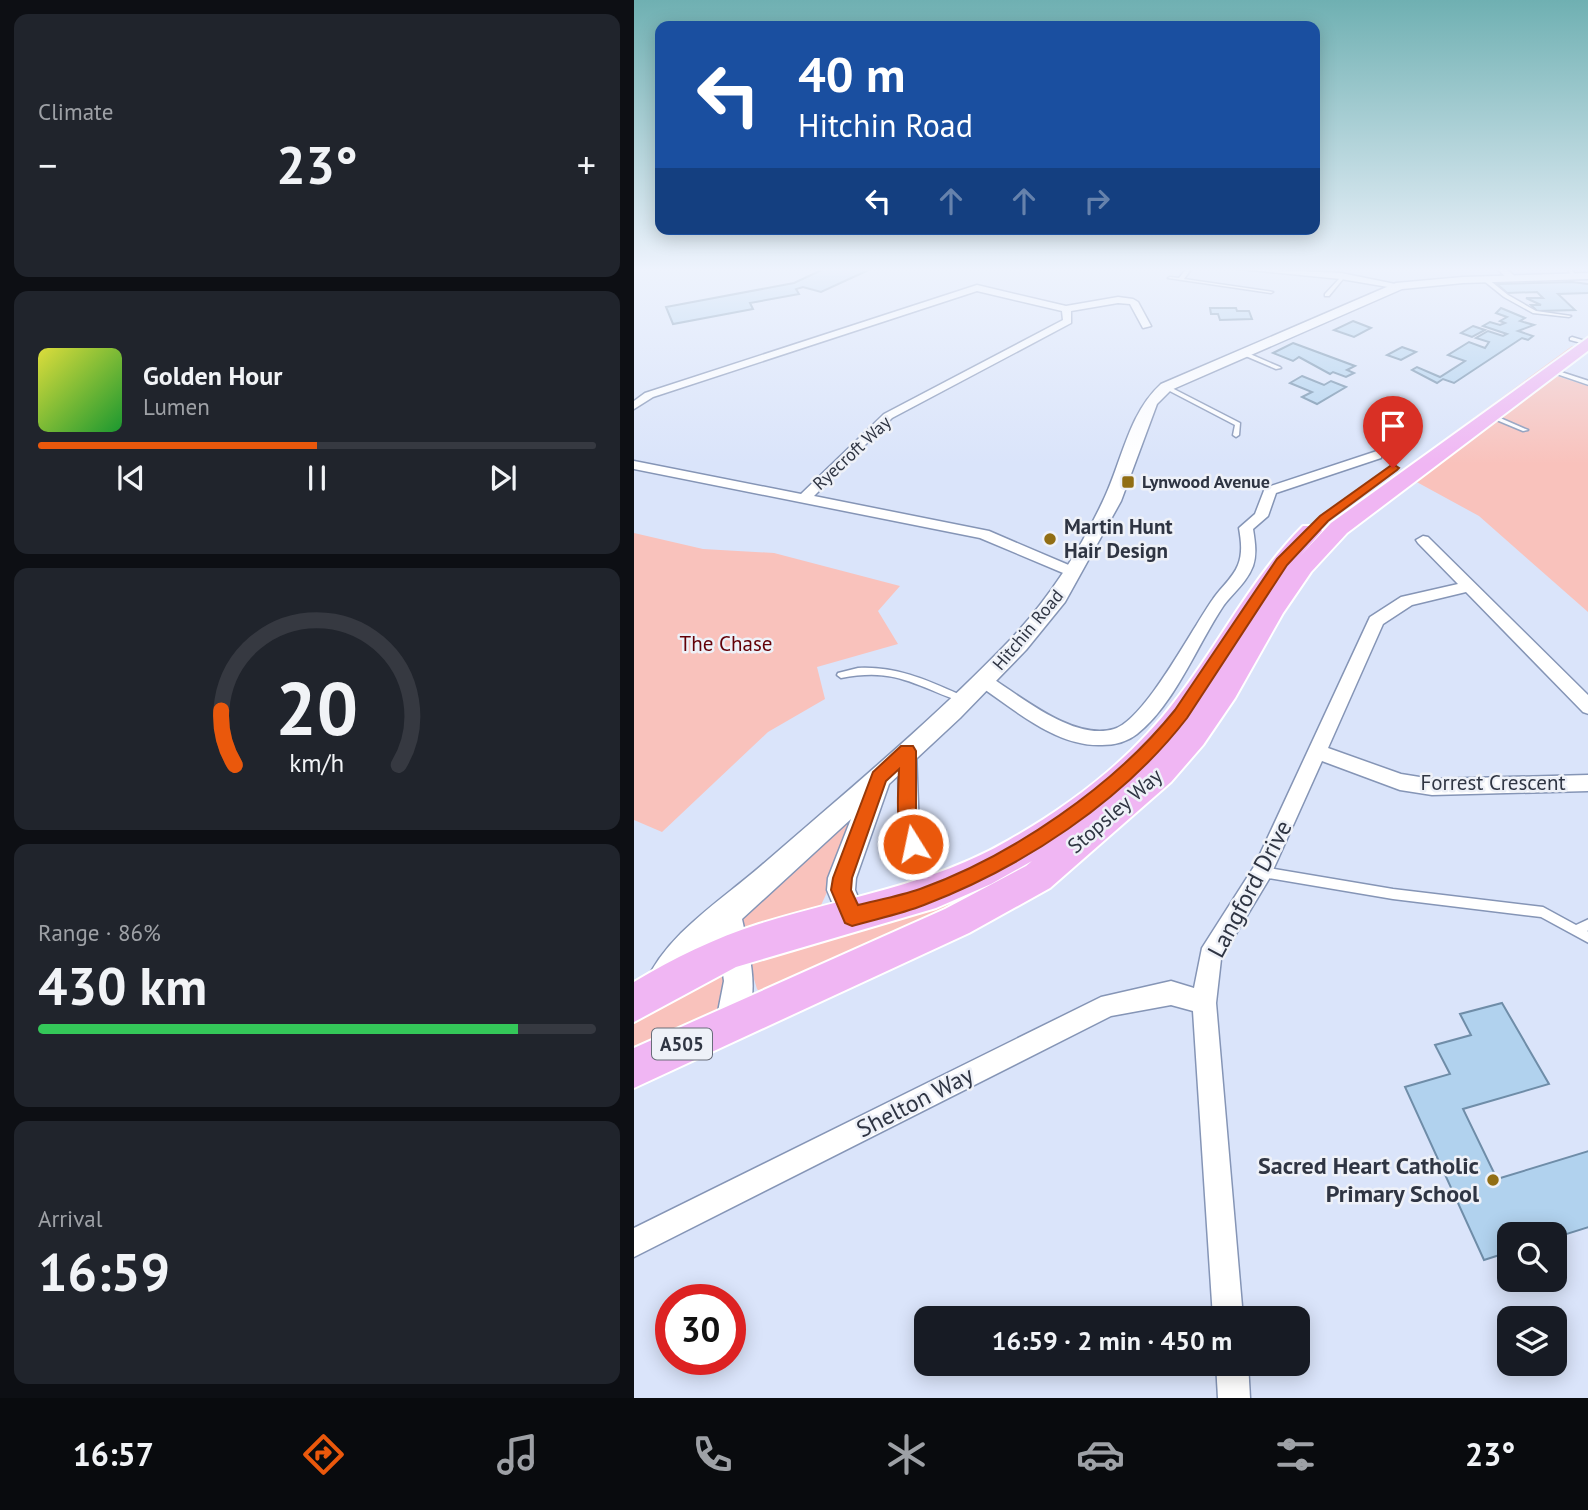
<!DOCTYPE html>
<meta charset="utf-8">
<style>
:root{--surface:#171b24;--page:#20242c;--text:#f1f3f6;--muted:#9ea1a6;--line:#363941;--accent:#ea580c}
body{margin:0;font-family:"PT Sans",sans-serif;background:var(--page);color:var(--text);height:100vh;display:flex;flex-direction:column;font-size:26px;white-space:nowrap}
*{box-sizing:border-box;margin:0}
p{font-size:23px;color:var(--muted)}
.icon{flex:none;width:38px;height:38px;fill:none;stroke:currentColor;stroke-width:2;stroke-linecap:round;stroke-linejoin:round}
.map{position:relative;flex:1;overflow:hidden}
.panel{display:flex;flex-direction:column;gap:14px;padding:14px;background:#0d0f14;width:634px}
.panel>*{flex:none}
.banner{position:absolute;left:21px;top:21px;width:665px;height:214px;border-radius:14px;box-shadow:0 4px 18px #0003;background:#1a4fa0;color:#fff;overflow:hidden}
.controls{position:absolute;left:863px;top:1222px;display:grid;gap:14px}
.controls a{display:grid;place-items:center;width:70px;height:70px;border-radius:14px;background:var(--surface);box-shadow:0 4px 18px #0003;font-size:35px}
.speed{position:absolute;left:21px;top:1284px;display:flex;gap:14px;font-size:35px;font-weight:700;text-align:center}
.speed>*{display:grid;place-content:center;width:91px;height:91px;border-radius:50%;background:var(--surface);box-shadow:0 4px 18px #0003;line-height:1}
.speed .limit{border:10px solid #d22;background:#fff;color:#111}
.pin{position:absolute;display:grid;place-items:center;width:60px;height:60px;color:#fff;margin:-72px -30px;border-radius:50% 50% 50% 0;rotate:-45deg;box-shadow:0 0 7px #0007}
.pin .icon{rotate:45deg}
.me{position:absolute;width:77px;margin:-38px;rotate:350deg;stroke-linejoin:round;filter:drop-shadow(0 0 5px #0008)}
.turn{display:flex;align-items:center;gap:24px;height:147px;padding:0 28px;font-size:32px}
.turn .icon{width:91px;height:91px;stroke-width:2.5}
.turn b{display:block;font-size:49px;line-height:60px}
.lanes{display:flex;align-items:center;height:66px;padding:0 28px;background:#0003;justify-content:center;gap:35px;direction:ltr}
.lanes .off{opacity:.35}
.big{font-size:52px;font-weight:800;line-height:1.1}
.panel .widget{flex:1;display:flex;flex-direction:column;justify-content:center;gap:10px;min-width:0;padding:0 24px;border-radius:14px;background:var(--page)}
.panel .dial{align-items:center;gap:0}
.dial svg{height:182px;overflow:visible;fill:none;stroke:var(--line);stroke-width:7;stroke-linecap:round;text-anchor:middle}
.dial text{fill:var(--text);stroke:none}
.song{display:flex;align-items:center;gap:21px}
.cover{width:84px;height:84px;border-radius:10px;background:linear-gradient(135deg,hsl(60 70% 55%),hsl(130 70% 35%))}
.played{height:7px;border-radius:4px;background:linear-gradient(90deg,var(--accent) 50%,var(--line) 50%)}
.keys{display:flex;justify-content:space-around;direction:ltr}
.heat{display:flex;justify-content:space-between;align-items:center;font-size:38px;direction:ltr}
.charge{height:10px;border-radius:5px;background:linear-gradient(90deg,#34c759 86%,var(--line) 0)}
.trip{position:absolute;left:280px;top:1306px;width:396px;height:70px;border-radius:14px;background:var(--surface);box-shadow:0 4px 18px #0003;font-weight:800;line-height:70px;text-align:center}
.tabs{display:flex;height:112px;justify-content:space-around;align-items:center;background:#090b0e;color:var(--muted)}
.tabs .icon{width:49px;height:49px}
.tabs .on{color:var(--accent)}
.tabs b{font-size:32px;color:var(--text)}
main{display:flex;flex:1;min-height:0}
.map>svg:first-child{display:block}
.green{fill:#f9c2bc}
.building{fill:#b1d2ee;stroke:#6f8da8;stroke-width:2}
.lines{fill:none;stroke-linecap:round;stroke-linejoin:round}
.service-casing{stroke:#8595b6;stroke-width:3}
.minor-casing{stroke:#8595b6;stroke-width:3}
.tertiary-casing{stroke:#8595b6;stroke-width:3}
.primary-casing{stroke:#fff;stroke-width:4}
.service{fill:#fff;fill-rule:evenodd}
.minor{fill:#fff;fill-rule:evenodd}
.tertiary{fill:#fff;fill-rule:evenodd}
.primary{fill:#f0b6f3;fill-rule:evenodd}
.route{fill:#ea580c;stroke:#983908;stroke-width:2}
.poi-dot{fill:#916e14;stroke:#eef1f8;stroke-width:2.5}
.labels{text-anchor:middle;stroke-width:5;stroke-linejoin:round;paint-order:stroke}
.far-street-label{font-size:18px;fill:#2f3543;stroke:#eef1f8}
.far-poi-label{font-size:18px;font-weight:bold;fill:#2f3543;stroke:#eef1f8;text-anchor:start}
.shield{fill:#eef1f8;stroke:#686d79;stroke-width:2}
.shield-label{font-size:19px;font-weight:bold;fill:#2f3543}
.poi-label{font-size:21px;font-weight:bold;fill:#2f3543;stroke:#eef1f8;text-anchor:start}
.park-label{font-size:21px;fill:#630007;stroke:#eef1f8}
.street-label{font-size:21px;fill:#2f3543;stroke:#eef1f8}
.near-street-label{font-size:24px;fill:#2f3543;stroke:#eef1f8}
.near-poi-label{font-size:24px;font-weight:bold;fill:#2f3543;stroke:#eef1f8;text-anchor:end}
</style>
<main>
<section class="panel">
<div class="widget"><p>Climate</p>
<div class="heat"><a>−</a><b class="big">23°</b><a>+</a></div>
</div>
<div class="widget">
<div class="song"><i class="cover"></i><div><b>Golden Hour</b><p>Lumen</p></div></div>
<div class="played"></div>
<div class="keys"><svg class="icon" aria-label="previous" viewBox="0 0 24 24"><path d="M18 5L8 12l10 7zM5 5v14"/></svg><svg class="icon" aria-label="pause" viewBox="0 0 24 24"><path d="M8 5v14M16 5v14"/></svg><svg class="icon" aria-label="next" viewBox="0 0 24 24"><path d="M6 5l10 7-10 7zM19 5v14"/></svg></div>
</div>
<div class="widget dial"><svg viewBox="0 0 100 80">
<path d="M14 69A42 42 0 1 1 86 69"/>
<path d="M14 69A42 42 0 0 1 8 45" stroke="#ea580c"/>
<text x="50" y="56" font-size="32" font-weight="700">20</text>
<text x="50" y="72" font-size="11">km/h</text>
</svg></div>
<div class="widget"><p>Range · 86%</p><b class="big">430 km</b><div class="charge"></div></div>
<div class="widget"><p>Arrival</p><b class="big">16:59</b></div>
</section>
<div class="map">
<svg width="955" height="1398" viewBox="0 0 955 1398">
<rect width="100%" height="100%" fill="#dae4fa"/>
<g class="green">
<path d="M938 346 941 347 742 491 682 542 640 592 560 721 536 750 448 827 373 877 332 899 126 992 123 989 115 962 118 957 168 940 252 920 332 890 421 839 507 772 554 720 627 603 678 541 711 512Z"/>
<path d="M920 375 954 386V612L845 516 779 480Z"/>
<path d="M0 533 69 549 140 553 266 586 244 611 264 644 183 667 191 699 134 732 28 832 0 820Z"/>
<path d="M221 814 211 853 183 914 114 933 106 928 110 917Z"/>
<path d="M91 966 89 1008 0 1055V1019Z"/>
</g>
<g class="building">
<path d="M192 268H239L187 292 169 287 162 289 165 294 116 303 119 309 39 324 32 307 160 283Z"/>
<path d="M938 282 955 284V293L924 294 941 310 903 311 897 305H907L892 298H909L903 292 873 293 863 284Z"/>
<path d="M576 308H602L603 311H615L618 319 586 320 584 314H577Z"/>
<path d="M867 308 891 318 886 321 900 325 884 331 899 336 894 340 888 338 820 383 809 379 803 383 778 370 783 367 806 377 831 361 814 355 835 342 851 348 855 342 842 338 854 331 869 336 873 334 849 326 856 322 866 325 871 323 866 321 873 317 862 313Z"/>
<path d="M719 321 737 328 720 337 700 330Z"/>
<path d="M839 326 851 330 838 337 827 333Z"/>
<path d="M659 343 721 366 713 370 720 373 712 377 699 372 696 374 665 357 659 361 639 353Z"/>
<path d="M768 347 782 352 767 360 753 355Z"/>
<path d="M668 376 690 385 697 381 712 387 683 404 668 397 678 392 656 383Z"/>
<path d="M868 1003 915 1084 829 1109 863 1179 955 1151V1227L920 1238V1234H875V1252L850 1260 771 1087 816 1074 801 1045 837 1035 826 1014Z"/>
</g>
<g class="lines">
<defs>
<g id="service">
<path d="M553 268H558L550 279 639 292 637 293 534 278 536 277 545 278Z"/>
<path d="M933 268H937L943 278H939Z"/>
<path d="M705 275H709V279L695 296H691V294L705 279Z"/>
<path d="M850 279H854L874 295 902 311 937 316 935 317 899 313 870 297 850 281Z"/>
<path d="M938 337 955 342V345L936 340V338Z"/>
<path d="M609 351 646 367 647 368 642 369 607 354 606 353Z"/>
<path d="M914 369H918L955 381V385L914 371Z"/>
<path d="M530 386H534L606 423 605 435 602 437 599 435 601 425 530 388Z"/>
<path d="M853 414H857L894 430 889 431 853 416Z"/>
<path d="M224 668C264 666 295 681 331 697L332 699 328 702C280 685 261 667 207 678L203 675 204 673Z"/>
<path d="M628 867 759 889 909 907 942 925 955 919V930L953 931 955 932V943L907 917 759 899 628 877 624 875 623 872 624 869Z"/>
</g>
<g id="minor">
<path d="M596 268 707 273 771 286 766 289 707 279Z"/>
<path d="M862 268H872L883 279 876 281Z"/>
<path d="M343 285 432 306 484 297 499 299 504 302 517 326 509 328 496 304 484 303 437 311V323L258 418 180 496 355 531 444 569V575H434L346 538 0 469V461L167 494 250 414 429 320 428 311 343 291 19 397 0 409V401L11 393Z"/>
<path d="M743 451 747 452V458L642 493 634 516 619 529C621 542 623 554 619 566 613 582 600 592 590 605 563 645 541 704 503 734 493 742 480 745 468 745 422 747 380 709 344 685L341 681 344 677H356C388 697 440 741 480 729 511 720 559 627 579 599 587 587 599 578 604 565 609 553 607 540 605 528L621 514 631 488Z"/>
<path d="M789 536 794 537 955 696V714L949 712 832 592 778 605 749 624 694 748 767 774 798 779 955 775V791L798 795 766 790 688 761 635 879 587 959 582 1003 609 1318H579L559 1011 537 1005 477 1016 0 1257V1228L467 997 537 981 560 988 568 948 621 865 736 617 767 597 824 584 784 543 782 540Z"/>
<path d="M273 744 280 746 282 751 285 831 293 857 290 864 283 866 276 864 265 831 264 751 266 746Z"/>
<path d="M582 1363H614L616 1398H584Z"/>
</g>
<path id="tertiary" d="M955 273V279L829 283 768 289 537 390 523 404 487 501 431 602 392 650 326 718 255 784 222 878 221 890 232 916 228 926 218 929 208 926 193 890 194 878 217 819 108 919C117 960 126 993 109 1033L98 1038 87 1033 82 1022 90 981 84 939 56 962 37 995 26 999 15 995 11 984C32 934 88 900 128 865 212 792 298 721 375 641 414 600 445 552 469 501 488 462 494 414 527 384L762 283 829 277Z"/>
<path id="primary" d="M955 337V350L713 533 677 572 649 613 601 698 569 745 537 782 416 888 335 933 0 1088V1048L311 909 392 866 398 861 357 884 302 908 102 967 0 1022V982C40 958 81 938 125 924 211 897 296 886 375 840 437 805 498 758 541 701 586 643 617 578 669 526H685L688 531 666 556 697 523Z"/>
</defs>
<use href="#service" class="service-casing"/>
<use href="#minor" class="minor-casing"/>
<use href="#tertiary" class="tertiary-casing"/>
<use href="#primary" class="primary-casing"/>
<use href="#service" class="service"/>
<use href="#minor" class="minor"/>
<use href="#tertiary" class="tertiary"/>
<use href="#primary" class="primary"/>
</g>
<linearGradient id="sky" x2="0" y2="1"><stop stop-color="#6fb0b2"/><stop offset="0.58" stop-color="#eef3fd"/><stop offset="1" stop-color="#eef3fd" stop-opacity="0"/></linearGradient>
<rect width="955" height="464" fill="url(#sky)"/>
<path class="route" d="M759 464 765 468 763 470 694 521 653 565 553 718C488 802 389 867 290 905 267 914 242 919 218 926L211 923 197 890 199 878 239 772 267 746H279L282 751V813L288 844 285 850 279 852 272 850C261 826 264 795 265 769L252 781 218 878 217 890 224 905C244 900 266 896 286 889 378 856 480 786 541 710L643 559 686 516Z"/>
<g class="poi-dot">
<rect x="487" y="475" width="14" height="14" rx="3.5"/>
<circle cx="416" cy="539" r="7"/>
<circle cx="859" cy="1180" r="7"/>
</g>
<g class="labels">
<g class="far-street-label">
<text transform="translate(218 453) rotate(-43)" y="6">Ryecroft Way</text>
<text transform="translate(394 630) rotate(-50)" y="6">Hitchin Road</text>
</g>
<g class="far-poi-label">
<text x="508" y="488">Lynwood Avenue</text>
</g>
<rect class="shield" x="18" y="1028.5" width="60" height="31" rx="5"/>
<g class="shield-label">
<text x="48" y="1051">A505</text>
</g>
<g class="poi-label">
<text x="430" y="534">Martin Hunt<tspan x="430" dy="24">Hair Design</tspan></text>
</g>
<g class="park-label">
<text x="92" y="651">The Chase</text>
</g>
<g class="street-label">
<text x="859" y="790">Forrest Crescent</text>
<text transform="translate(481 811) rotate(-41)" y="7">Stopsley Way</text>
</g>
<g class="near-street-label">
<text transform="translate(616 889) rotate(-62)" y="8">Langford Drive</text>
<text transform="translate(281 1102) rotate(-27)" y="8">Shelton Way</text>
</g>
<g class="near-poi-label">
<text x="845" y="1174">Sacred Heart Catholic<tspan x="845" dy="28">Primary School</tspan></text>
</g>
</g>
</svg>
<div class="controls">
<a><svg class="icon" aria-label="search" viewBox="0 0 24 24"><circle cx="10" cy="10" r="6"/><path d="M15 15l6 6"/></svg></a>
<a><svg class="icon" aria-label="layers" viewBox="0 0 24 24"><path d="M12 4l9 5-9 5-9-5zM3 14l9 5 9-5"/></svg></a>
</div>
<div class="speed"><div class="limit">30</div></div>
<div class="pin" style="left:759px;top:468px;background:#d93025"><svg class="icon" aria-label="arrive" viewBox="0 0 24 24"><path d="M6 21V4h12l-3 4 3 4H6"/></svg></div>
<svg class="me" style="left:279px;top:844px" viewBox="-20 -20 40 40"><circle r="17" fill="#ea580c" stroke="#fff" stroke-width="3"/><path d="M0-11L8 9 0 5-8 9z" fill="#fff"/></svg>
<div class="trip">16:59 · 2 min · 450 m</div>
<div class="banner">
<div class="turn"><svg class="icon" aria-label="left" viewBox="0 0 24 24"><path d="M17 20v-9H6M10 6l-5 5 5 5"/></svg><div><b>40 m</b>Hitchin Road</div></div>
<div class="lanes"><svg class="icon" aria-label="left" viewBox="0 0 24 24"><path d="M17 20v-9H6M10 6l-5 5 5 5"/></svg><svg class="icon off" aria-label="ahead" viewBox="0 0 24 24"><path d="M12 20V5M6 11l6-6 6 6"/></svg><svg class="icon off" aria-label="ahead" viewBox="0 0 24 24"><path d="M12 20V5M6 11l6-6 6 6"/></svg><svg class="icon off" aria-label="right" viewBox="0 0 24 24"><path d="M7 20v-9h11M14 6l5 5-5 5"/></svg></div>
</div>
</div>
</main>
<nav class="tabs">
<b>16:57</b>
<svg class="icon on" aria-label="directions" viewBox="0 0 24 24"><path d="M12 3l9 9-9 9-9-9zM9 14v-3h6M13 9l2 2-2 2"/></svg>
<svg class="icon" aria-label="music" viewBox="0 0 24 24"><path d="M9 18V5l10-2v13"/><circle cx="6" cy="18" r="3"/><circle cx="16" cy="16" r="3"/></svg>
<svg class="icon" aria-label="phone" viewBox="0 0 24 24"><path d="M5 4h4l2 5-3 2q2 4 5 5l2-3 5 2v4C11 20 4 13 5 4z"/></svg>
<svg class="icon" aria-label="climate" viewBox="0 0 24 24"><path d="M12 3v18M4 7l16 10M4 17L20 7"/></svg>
<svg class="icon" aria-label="car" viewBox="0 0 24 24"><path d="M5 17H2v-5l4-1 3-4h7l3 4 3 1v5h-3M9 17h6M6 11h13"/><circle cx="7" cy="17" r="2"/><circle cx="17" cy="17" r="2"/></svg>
<svg class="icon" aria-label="filters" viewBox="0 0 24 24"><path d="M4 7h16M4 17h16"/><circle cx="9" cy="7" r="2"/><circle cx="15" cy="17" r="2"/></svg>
<b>23°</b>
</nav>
